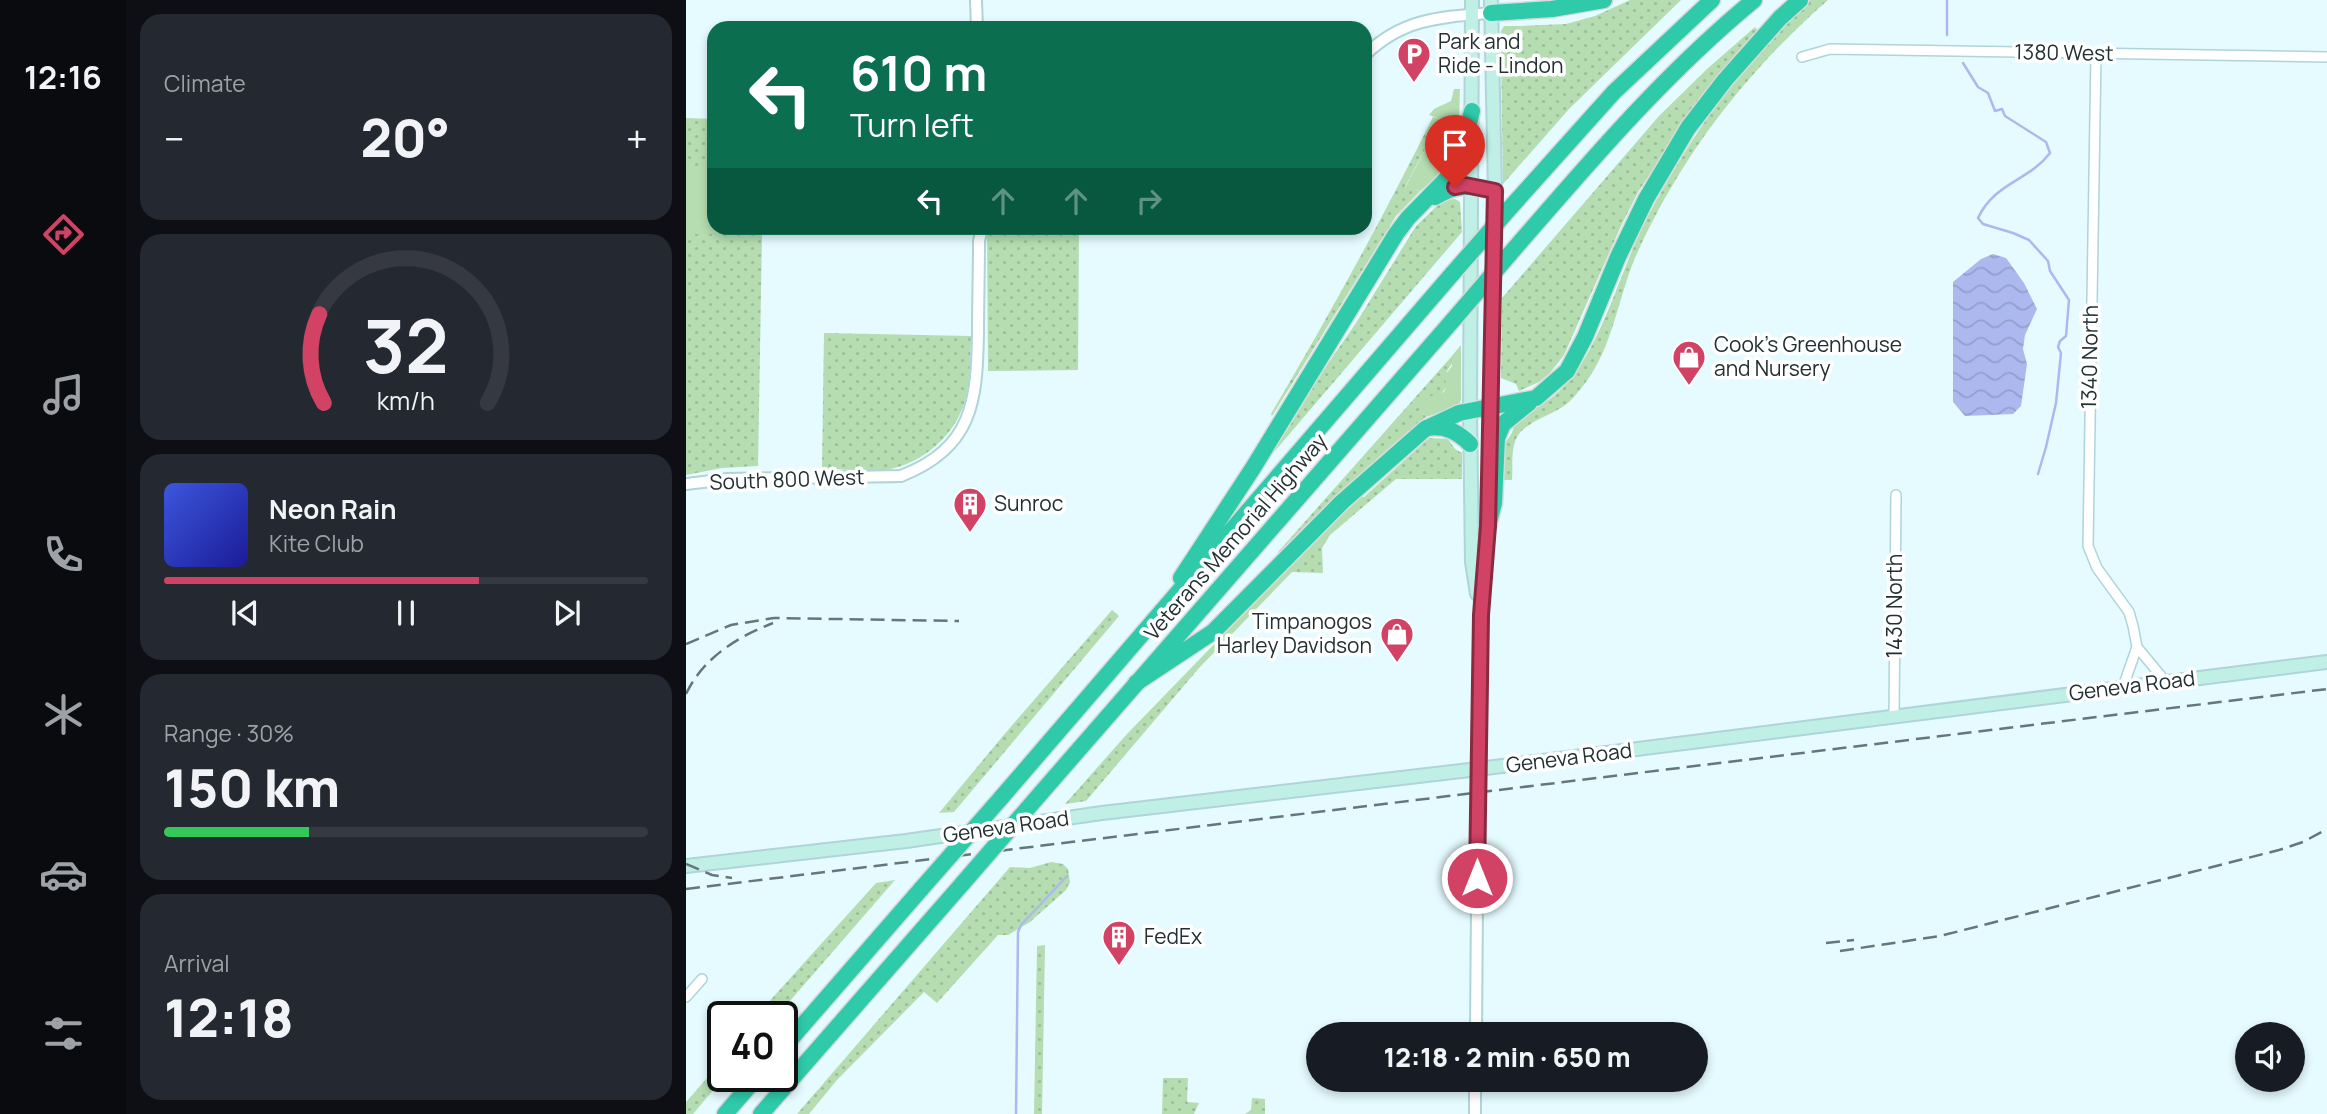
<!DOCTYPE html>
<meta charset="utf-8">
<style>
:root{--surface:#171b24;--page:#242831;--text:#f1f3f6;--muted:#9ea1a6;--line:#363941;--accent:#d14264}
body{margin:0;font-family:Manrope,sans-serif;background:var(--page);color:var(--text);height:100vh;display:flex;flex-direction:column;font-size:26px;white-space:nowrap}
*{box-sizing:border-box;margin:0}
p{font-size:23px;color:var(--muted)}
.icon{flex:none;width:38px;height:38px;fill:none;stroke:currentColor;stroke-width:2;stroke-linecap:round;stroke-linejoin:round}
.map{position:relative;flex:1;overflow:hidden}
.drawer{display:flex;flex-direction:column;gap:14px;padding:14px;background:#0d0f14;width:560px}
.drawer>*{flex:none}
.banner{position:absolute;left:21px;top:21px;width:665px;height:214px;border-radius:21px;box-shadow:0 4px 10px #0003;background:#0b6e4f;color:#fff;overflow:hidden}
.tools{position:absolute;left:1549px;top:1022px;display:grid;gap:14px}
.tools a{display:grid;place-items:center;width:70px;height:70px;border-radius:50%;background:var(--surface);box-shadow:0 4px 10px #0003;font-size:35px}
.speed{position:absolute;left:21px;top:1001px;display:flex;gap:14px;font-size:35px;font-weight:700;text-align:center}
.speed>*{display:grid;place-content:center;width:91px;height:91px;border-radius:50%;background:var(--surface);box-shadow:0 4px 10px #0003;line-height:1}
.speed .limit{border:4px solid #111;border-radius:10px;background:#fff;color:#111}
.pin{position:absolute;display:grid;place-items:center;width:60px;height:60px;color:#fff;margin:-72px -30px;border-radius:50% 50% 50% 0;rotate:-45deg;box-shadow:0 0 7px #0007}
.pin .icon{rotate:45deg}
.me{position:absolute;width:77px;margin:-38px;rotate:0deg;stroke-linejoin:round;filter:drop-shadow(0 0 5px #0008)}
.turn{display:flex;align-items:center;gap:24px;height:147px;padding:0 28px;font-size:32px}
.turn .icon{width:91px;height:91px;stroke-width:2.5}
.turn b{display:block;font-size:49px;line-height:60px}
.lanes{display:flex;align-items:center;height:66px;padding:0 28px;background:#0003;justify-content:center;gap:35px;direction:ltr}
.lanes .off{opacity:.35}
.big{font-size:52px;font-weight:800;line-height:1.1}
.drawer .card{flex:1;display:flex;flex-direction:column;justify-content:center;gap:10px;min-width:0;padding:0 24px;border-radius:21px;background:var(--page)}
.drawer .dial{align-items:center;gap:0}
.dial svg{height:182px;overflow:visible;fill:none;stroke:var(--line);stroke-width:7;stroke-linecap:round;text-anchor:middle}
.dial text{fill:var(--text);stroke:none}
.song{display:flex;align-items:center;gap:21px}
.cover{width:84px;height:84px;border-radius:10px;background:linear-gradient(135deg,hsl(230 70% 55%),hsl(240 70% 35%))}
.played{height:7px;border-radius:4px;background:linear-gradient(90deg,var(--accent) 65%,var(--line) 65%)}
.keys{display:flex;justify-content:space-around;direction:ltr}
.heat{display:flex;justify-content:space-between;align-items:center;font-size:38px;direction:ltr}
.charge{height:10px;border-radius:5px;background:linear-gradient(90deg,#34c759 30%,var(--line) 0)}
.trip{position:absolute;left:620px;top:1022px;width:402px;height:70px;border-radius:35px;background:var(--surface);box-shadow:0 4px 10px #0003;font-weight:800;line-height:70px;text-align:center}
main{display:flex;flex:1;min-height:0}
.tab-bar{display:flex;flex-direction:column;width:126px;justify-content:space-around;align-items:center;background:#090b0e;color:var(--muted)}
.tab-bar .icon{width:49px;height:49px}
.tab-bar .selected{color:var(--accent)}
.tab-bar b{font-size:32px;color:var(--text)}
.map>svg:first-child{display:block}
.grass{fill:url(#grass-dots)}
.green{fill:#b5ddb1}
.water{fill:url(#water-waves)}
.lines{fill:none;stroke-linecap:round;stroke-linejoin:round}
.stream{stroke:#abb9ef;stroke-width:2.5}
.minor-casing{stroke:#afd4d9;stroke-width:12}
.tertiary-casing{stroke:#afd4d9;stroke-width:14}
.secondary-casing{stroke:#afd4d9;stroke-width:16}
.motorway-casing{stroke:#d7dada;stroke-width:19}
.minor{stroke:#fff;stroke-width:9}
.tertiary{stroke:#fff;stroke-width:10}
.secondary{stroke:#c0efe6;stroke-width:12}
.motorway{stroke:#2ecaaa;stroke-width:16}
.rail{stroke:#66777a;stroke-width:2.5;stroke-dasharray:14 7;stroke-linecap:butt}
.motorway-bridge-casing{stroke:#d7dada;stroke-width:19;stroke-linecap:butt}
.motorway-bridge{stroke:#2ecaaa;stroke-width:16}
.route-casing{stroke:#882b41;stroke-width:18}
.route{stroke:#d14264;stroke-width:12}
.labels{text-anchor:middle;stroke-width:7;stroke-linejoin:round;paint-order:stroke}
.poi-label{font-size:21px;fill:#223032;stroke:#fff;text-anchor:start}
.street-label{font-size:21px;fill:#223032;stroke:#fff}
</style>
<main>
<nav class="tab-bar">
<b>12:16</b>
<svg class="icon selected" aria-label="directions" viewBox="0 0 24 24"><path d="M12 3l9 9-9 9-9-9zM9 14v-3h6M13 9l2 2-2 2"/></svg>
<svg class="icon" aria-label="music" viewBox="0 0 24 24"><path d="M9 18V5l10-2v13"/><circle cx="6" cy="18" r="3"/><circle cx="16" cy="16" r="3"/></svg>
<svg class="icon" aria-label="phone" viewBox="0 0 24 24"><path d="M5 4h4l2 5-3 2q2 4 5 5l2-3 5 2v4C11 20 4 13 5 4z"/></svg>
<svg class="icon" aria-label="climate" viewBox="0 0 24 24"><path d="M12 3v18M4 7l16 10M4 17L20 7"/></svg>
<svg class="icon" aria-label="car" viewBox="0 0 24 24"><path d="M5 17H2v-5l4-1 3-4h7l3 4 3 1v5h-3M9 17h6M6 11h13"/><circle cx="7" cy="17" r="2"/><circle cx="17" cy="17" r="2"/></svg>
<svg class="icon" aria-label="filters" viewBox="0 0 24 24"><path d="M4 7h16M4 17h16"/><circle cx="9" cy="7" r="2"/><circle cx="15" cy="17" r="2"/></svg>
</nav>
<section class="drawer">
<div class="card"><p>Climate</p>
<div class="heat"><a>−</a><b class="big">20°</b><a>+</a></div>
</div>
<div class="card dial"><svg viewBox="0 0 100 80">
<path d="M14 69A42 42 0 1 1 86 69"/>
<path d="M14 69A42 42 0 0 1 12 30" stroke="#d14264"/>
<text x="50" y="56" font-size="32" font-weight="700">32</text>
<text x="50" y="72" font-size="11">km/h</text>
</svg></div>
<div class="card">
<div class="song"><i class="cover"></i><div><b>Neon Rain</b><p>Kite Club</p></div></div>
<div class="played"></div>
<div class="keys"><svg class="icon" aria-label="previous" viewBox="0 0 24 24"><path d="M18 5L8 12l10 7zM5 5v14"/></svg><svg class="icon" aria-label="pause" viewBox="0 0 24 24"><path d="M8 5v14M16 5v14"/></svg><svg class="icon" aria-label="next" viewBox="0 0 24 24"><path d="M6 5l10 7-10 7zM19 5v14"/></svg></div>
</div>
<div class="card"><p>Range · 30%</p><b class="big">150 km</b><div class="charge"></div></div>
<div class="card"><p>Arrival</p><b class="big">12:18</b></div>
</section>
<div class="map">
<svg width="1641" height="1114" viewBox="0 0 1641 1114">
<defs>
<pattern id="grass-dots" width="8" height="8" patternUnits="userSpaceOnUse" patternTransform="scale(1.75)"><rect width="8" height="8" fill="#b5ddb1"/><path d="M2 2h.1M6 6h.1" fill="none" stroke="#9bbe99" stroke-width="1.8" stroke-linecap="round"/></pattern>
<pattern id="water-waves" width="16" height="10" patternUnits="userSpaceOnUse" patternTransform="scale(1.75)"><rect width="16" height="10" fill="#abb9ef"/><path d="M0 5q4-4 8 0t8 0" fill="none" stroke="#939fcd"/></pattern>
</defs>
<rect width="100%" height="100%" fill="#e5fbff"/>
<g class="grass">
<path d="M944 0H995L883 109 817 184 815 52 836 31 835 26 880 24 909 16Z"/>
<path d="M1124 0H1142C1059 73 994 157 949 258 934 294 928 335 909 368 903 379 892 393 883 402 868 416 835 421 829 442 825 453 827 468 826 480H816L817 444C826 436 829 429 828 418 842 409 858 405 870 394 914 357 934 268 962 216 1005 137 1056 59 1124 0Z"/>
<path d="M1069 27 1072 31 1013 100 952 192 935 226 878 355 864 373 853 382 833 391 830 384 815 378 816 298 973 116 1021 69Z"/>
<path d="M747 117 755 119 719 187 734 191 710 216 586 416 585 414C642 317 697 218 747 117Z"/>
<path d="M0 118 28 119V170H0Z"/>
<path d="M769 199 774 202 776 232 582 459 603 420 670 323 730 226 757 200Z"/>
<path d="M301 228H393L392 370 302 371Z"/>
<path d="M0 234H76L72 466 36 468 0 475Z"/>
<path d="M138 333 285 336C284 357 285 380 279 401 268 439 230 469 190 471 172 471 154 469 136 468Z"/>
<path d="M765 357 767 362 761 371 760 388 754 395 746 396 736 411 740 417 696 454 595 554 592 552Z"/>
<path d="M743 438 762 439 769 449 776 453V479H710L644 535 636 548 637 573 606 572 513 668 400 801 379 804 441 734 672 496 678 497Z"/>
<path d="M426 610 433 616 268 812 253 813 316 737Z"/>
<path d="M365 862 377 864 382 869 384 882 380 890 344 922 322 935H312L251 1003 238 992 151 1080 123 1114H111L324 867 344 868Z"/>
<path d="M209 880 90 1017H75L72 1014 190 883Z"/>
<path d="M359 945 356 1114H348L351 946Z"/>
<path d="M37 1060V1076H39L7 1114H0V1102Z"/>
<path d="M477 1078H502L501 1102 513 1103 508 1114H476Z"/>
<path d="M566 1098 579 1099V1114H559L565 1110Z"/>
</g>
<g class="green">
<path d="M818 26H835L836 31 815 52V31Z"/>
<path d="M768 89H774C772 138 777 159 734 191L719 188 755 119 743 115 748 109 765 101Z"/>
<path d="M0 170H28V228H76V234H0Z"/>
<path d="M775 345V400L772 406 740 417 736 411V402L742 397 758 392 760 388 759 375 766 366 765 357Z"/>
</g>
<path class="water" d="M1307 254 1320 258 1338 283 1351 309 1339 335 1337 349 1341 364 1335 406 1327 414 1279 416 1267 402V282L1295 259Z"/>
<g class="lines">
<g class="stream">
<path d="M1261 0V35"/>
<path d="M1277 63 1292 87 1302 93 1309 111 1316 109 1319 116 1360 142 1364 153C1343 181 1309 182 1292 218L1297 224 1327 233 1343 240 1362 261 1364 271 1383 300 1380 336 1374 341 1372 347 1375 353 1370 403 1360 447 1352 474"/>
<path d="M330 1114 332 932 335 925 381 876"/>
</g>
<defs>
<g id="minor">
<path d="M1410 54 1402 546 1411 568 1443 612 1447 626 1451 647 1437 687"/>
<path d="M1116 57 1144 49 1641 57"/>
<path d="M1451 647 1480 682"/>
<path d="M1208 717 1210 495"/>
<path d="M0 997 16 979"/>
</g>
<g id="tertiary">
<path d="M290 0 291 28"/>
<path d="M679 55C717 18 755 17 805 13"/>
<path d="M0 484 42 479 215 476C287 448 291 401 292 332 292 302 293 271 293 241L296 228"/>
<path d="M790 1034 792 769"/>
<path d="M789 1114V1080"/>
</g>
<g id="secondary">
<path d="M786 0 784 411 786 562 791 594"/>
<path d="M803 451 809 191 805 0"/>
<path d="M792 769 795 616 802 518"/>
<path d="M0 866 220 841 416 813 792 769 1641 662"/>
</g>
<g id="motorway">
<path d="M805 13 866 9 918 0"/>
<path d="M749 197C772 183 783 186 809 191"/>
<path d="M824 208 928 92 1026 0"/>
<path d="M823 255C901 165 976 76 1068 0"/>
<path d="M741 428C759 425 772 432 784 444"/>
<path d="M802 526 808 503 811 438 817 424 843 403"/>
<path d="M495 578 567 468 710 234 722 218 766 173 777 150 786 111"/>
<path d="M450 683 527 632 656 502 739 429 773 413 850 398 881 371 899 337 932 257 960 199 1002 128 1039 80 1094 18 1114 0"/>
<path d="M355 793 768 319"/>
<path d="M315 798 767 273"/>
<path d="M96 1049 236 888"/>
<path d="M39 1114 72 1076"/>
<path d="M75 1114 277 883"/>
</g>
</defs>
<use href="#minor" class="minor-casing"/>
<use href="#tertiary" class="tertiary-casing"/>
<use href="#secondary" class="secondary-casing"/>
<use href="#motorway" class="motorway-casing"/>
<use href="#minor" class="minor"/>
<use href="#tertiary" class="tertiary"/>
<use href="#secondary" class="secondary"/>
<use href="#motorway" class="motorway"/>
<g class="rail">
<path d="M0 644 45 625 88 618 273 621"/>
<path d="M0 694C17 658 51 637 87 623"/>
<path d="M0 864 26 875 46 878"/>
<path d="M0 889 1641 689"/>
<path d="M1140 943 1168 940"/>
<path d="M1154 951 1254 936 1593 850 1617 842 1641 829"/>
</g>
<defs>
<g id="motorway-bridge">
<path d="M767 273 824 208"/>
<path d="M768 319 823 255"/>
<path d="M277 883 355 793"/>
<path d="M236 888 315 798"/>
</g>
</defs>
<use href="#motorway-bridge" class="motorway-bridge-casing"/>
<use href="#motorway-bridge" class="motorway-bridge"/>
</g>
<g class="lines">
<defs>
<path id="route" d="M769 187 779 185 809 191 802 526 795 615 791 878"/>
</defs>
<use href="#route" class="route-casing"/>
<use href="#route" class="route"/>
</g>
<defs>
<symbol id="parking-pin" viewBox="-11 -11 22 30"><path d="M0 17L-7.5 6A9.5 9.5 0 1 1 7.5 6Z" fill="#d14264" stroke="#fff"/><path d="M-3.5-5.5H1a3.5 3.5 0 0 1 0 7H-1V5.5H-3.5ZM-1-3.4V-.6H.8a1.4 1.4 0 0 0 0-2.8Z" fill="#fff"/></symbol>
<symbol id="shop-pin" viewBox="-11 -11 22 30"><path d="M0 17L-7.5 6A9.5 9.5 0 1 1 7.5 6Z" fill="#d14264" stroke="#fff"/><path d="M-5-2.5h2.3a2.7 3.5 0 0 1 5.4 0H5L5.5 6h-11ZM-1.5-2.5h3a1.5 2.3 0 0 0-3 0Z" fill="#fff"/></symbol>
<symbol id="building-pin" viewBox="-11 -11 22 30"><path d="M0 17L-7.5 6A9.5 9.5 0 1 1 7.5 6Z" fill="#d14264" stroke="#fff"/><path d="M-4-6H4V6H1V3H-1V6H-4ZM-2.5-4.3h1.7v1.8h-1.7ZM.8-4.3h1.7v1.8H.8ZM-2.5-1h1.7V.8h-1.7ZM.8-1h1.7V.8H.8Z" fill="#fff"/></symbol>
</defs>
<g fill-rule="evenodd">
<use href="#parking-pin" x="709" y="35" width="38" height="52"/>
<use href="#shop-pin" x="984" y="338" width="38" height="52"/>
<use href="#building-pin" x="265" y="485" width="38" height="52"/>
<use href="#shop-pin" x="692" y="615" width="38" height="52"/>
<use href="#building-pin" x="414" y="918" width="38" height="52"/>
</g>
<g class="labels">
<g class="poi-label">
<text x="752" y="49">Park and<tspan x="752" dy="24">Ride - Lindon</tspan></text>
<text x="1028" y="352">Cook's Greenhouse<tspan x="1028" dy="24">and Nursery</tspan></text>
<text x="308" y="511">Sunroc</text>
<text x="686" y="629" text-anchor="end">Timpanogos<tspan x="686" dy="24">Harley Davidson</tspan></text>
<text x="458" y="944">FedEx</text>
</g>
<g class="street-label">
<text transform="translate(1378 53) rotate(1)" y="7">1380 West</text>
<text transform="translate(1404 357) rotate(-89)" y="7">1340 North</text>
<text transform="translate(101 480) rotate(-2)" y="7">South 800 West</text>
<text transform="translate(550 537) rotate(-49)" y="7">Veterans Memorial Highway</text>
<text transform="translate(1209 606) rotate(-90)" y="7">1430 North</text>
<text transform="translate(1446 686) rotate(-7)" y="7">Geneva Road</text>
<text transform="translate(883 758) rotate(-7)" y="7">Geneva Road</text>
<text transform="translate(320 827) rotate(-8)" y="7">Geneva Road</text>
</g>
</g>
</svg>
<div class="tools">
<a><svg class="icon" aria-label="sound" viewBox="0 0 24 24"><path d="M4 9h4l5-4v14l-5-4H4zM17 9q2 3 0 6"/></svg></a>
</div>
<div class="speed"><div class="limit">40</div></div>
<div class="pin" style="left:769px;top:187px;background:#d93025"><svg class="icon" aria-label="arrive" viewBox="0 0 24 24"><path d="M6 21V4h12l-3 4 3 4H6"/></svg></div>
<svg class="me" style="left:791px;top:878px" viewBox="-20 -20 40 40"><circle r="17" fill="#d14264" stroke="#fff" stroke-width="3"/><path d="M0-11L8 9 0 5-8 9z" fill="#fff"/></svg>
<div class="trip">12:18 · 2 min · 650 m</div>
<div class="banner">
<div class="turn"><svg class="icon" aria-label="left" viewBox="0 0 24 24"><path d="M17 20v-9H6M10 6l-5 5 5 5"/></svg><div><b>610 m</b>Turn left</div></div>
<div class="lanes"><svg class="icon" aria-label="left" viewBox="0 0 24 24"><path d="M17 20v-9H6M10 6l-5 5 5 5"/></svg><svg class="icon off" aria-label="ahead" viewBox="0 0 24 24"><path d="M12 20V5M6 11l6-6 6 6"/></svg><svg class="icon off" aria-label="ahead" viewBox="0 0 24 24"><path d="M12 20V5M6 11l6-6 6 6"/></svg><svg class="icon off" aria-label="right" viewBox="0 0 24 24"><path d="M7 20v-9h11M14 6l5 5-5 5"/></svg></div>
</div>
</div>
</main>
